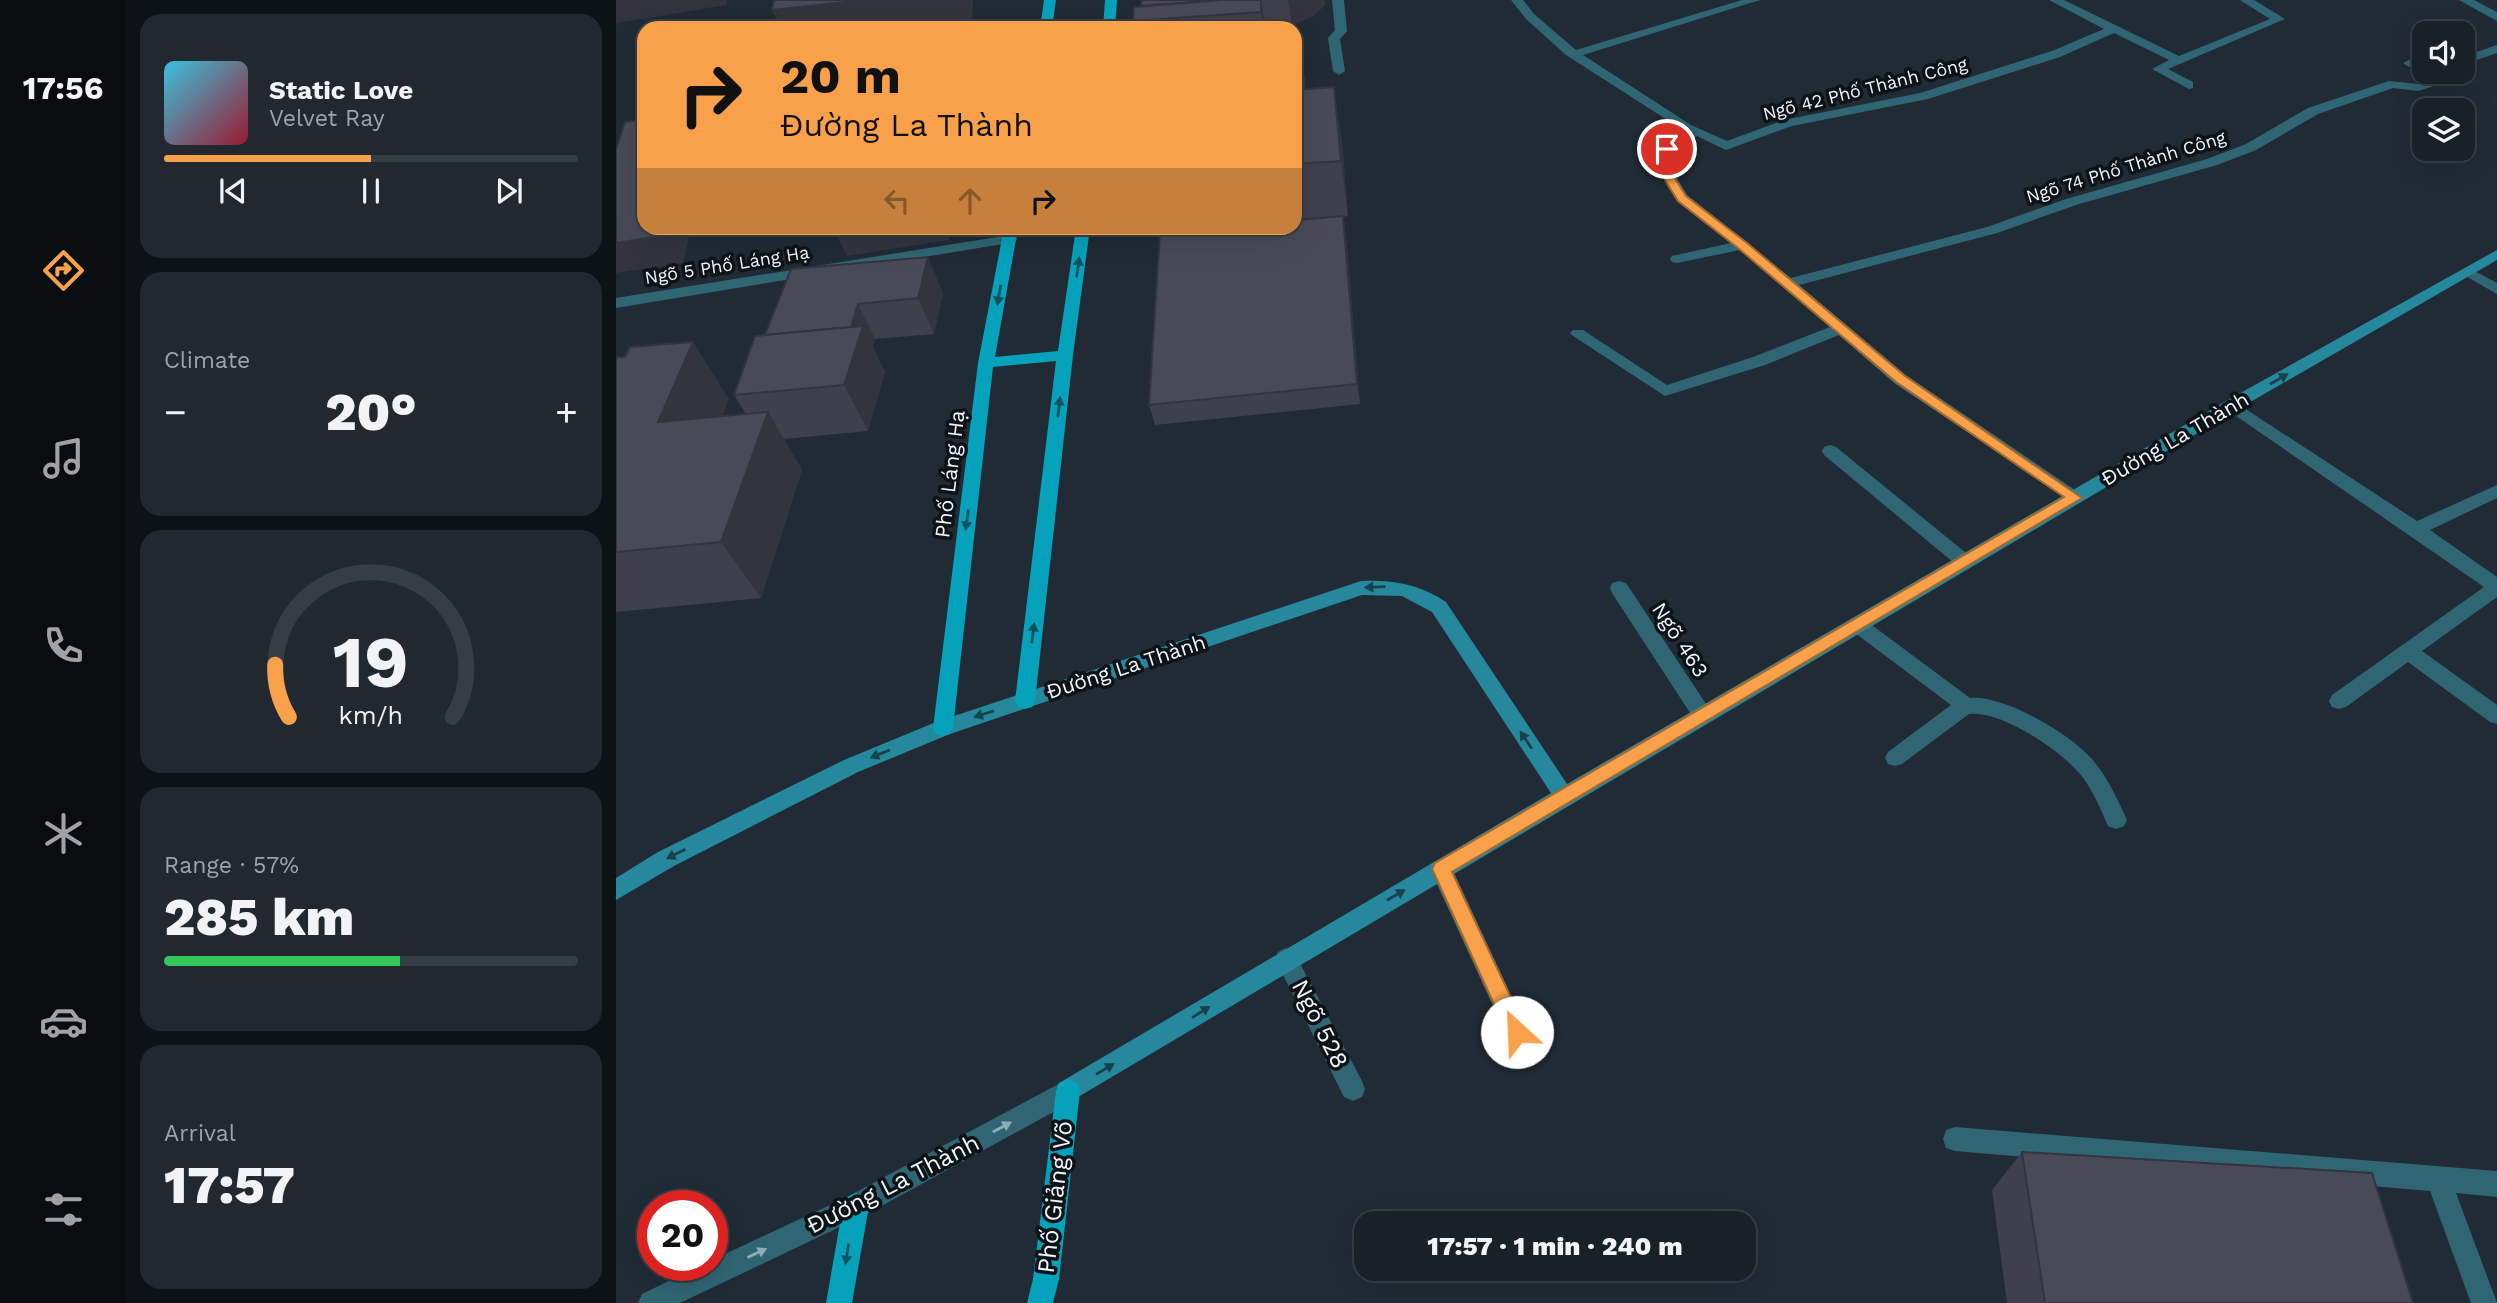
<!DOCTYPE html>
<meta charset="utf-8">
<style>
:root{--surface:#182028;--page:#212830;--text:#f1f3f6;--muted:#9fa3a8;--line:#363e45;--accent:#f8a14a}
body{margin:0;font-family:"Work Sans",sans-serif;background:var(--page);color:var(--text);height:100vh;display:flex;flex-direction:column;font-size:26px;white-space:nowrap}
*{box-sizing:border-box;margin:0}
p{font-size:23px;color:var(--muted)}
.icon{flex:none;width:38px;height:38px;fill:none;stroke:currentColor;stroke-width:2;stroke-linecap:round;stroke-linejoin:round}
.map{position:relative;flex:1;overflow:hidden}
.sheet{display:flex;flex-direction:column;gap:14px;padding:14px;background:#0d1216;width:490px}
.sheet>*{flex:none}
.banner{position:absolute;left:21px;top:21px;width:665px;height:214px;border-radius:21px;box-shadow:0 7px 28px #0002,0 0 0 2px var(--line);background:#f8a14a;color:#111;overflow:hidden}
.buttons{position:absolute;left:1796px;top:21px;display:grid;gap:14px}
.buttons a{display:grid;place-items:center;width:63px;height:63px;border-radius:14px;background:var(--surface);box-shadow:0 7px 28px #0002,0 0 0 2px var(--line);font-size:35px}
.speed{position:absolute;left:21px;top:1190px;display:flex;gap:14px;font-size:35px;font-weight:700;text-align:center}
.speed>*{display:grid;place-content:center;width:91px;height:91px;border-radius:50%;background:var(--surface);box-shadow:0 7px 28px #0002,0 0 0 2px var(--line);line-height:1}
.speed .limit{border:10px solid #d22;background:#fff;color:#111}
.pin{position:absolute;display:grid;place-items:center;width:60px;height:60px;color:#fff;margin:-30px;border:4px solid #fff;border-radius:50%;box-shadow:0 2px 7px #0007}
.me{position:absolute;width:77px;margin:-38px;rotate:335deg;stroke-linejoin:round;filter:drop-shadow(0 0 5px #0008)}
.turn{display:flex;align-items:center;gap:24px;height:147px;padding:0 28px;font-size:32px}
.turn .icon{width:91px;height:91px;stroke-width:2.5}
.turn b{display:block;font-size:49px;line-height:60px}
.lanes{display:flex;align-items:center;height:66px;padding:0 28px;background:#0003;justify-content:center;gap:35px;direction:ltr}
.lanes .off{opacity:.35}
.big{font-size:52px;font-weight:800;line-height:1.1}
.sheet .tile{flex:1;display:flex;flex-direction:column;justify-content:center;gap:10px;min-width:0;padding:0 24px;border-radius:21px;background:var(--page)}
.sheet .dial{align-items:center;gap:0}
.dial svg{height:182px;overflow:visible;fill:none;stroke:var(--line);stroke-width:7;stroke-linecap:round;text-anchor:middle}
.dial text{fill:var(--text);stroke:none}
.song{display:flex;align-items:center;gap:21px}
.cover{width:84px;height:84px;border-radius:10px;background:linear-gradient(135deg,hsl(190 70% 55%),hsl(350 70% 35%))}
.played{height:7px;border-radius:4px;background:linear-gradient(90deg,var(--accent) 50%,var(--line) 50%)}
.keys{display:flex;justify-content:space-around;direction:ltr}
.heat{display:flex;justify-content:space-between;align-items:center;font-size:38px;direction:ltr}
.charge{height:10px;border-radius:5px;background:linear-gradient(90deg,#34c759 57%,var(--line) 0)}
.trip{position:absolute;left:738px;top:1211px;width:402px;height:70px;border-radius:21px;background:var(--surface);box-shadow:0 7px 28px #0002,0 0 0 2px var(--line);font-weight:800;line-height:70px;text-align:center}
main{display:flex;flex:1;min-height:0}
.dock{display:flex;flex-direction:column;width:126px;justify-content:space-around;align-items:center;background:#0a0d10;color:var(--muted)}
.dock .icon{width:49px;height:49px}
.dock .current{color:var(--accent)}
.dock b{font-size:32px;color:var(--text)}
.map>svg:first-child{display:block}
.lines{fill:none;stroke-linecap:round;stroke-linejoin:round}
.service{fill:#306673;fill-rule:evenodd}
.minor{fill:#306673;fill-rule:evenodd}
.tertiary{fill:#306673;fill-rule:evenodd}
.secondary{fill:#25889c;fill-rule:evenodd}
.primary{fill:#06a2bc;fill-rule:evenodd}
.wall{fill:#3f404c}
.shaded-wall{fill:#33343e}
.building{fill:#494a58;stroke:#33343e;stroke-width:2}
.oneway{fill:#0a5361}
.oneway2{fill:#17424c}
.oneway3{fill:#90aeb8}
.route{fill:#f8a14a;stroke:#a16930;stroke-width:2}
.labels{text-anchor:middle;stroke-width:7;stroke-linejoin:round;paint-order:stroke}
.far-street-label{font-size:18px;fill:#eff5fd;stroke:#0e1317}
.street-label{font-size:21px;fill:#eff5fd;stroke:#0e1317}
.near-street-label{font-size:24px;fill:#eff5fd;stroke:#0e1317}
</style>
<main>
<nav class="dock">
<b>17:56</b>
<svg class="icon current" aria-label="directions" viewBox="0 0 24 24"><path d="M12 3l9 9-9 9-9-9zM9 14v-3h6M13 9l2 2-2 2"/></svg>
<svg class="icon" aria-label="music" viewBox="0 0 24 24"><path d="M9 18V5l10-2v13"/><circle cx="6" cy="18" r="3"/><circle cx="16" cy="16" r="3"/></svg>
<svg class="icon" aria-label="phone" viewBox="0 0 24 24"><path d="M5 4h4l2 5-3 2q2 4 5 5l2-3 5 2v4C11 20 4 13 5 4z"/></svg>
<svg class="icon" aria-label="climate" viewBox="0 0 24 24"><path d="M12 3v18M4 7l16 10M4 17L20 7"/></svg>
<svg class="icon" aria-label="car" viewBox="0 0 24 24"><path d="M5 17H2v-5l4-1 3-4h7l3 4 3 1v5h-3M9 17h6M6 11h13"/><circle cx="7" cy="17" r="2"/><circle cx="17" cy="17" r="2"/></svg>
<svg class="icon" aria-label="filters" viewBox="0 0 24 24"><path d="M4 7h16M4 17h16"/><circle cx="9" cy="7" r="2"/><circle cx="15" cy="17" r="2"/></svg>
</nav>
<section class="sheet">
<div class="tile">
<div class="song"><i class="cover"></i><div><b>Static Love</b><p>Velvet Ray</p></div></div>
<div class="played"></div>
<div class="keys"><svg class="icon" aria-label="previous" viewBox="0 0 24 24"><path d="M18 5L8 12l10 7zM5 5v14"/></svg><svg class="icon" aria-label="pause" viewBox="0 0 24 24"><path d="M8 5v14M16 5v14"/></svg><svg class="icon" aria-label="next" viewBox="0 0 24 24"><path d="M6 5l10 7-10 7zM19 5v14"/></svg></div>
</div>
<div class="tile"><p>Climate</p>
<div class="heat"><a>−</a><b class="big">20°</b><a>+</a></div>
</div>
<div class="tile dial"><svg viewBox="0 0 100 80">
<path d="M14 69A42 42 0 1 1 86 69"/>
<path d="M14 69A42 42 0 0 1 8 46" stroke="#f8a14a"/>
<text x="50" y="56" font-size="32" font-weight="700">19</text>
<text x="50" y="72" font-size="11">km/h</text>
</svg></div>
<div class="tile"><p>Range · 57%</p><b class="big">285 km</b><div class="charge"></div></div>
<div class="tile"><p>Arrival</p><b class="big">17:57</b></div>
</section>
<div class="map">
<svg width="1881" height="1303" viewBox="0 0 1881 1303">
<rect width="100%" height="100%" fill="#202b35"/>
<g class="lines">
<g class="service">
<path d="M716 0H728L731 31 724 39 729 71 723 75 717 71 712 38 719 30Z"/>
<path d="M895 0H907L918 14 960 50 1126 0H1144L967 55 1075 125 1111 141 1168 120 1304 93 1436 51 1488 29 1433 0H1448L1563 56 1654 19 1624 0H1638L1669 19 1552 69 1577 82V88L1573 89 1536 69 1553 60 1498 33 1444 57 1312 99 1176 126 1110 150 1081 136 1058 151 1062 180 1071 195 1175 278 1371 227 1450 199 1591 159 1630 144 1692 108 1773 81 1802 84 1837 74 1836 72H1846V69L1852 75 1802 91 1777 88 1702 114 1640 150 1601 165 1460 205 1381 233 1183 285 1290 375 1465 494 1468 498 1465 502 1459 504 1278 383 1223 335 1149 365 1049 396 957 336 954 333 957 330H967L1051 385 1137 357 1214 327 1124 250 1061 263 1056 262 1054 259 1056 256 1115 243 1061 201 1048 180 1044 149 1070 132 950 55 910 19Z"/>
<path d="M1881 45V53L1846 65V57Z"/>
<path d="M1808 53V61L1793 67 1787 63Z"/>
<path d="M394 235 399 236 401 239 399 242 0 308V298Z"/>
<path d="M1851 267 1881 283V294L1846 274 1844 271Z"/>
<path d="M1616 400 1801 521 1881 485V498L1814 530 1881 577V597L1806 651 1881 705V724L1874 722 1792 662 1730 707 1723 709 1716 707 1713 701 1716 695 1868 587 1610 409 1608 405 1610 401Z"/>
<path d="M1214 445 1220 447 1355 557 1358 562 1355 567H1343L1208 455 1206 451 1208 447Z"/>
<path d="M1003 581 1010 583 1094 710 1097 716 1094 722 1087 724 1080 722 996 593 994 588 996 583Z"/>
<path d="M1242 618 1249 620 1354 698C1387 694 1454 734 1475 758 1491 776 1501 798 1511 820L1508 826 1500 829 1492 826C1484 808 1477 790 1464 774 1444 750 1385 710 1353 714L1286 764 1279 766 1272 764 1269 758 1272 752 1335 705 1235 630 1233 625 1235 620Z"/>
<path d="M825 859 833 862 909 1025 913 1033 909 1041 901 1044 893 1041 814 869 817 862Z"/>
<path d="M670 948 678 952 746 1081 749 1089 746 1097 737 1101 728 1097 659 959 662 952Z"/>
<path d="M1339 1127 1881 1171V1197L1840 1193 1881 1303H1855L1814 1191 1339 1151 1330 1148 1327 1139 1330 1130Z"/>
</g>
<path class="minor" d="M1843 0H1858L1881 12V21Z"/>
<path class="tertiary" d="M452 1079 461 1083 464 1091 461 1099 249 1215 64 1303H22L26 1294 86 1265H96V1260L231 1197Z"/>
<path class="secondary" d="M1881 250V260L1622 409 452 1103 443 1099 440 1091 443 1083 935 793 816 612 786 596 746 595 334 734 242 772 58 866 0 900V878L42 852 228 760 320 722 745 581C777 580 803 584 830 602L951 784 1610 401Z"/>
<g class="primary">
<path d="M428 0H440L436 28H424Z"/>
<path d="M489 0H501L499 28H487Z"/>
<path d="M388 228H402L379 357 442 351 460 228H474L457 355 419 701 416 707 409 709 402 707 399 701 440 361 377 367 337 728 334 734 327 736 320 734 317 728 362 363Z"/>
<path d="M452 1079 461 1083 464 1091 443 1279 437 1303H411L417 1279 440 1091 443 1083Z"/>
<path d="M240 1193 249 1197 253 1206 236 1303H210L227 1206 231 1197Z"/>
</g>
</g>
<g class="wall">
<path d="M526 0H709V5L697 16 676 25 649 26 650 28H519L517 21 525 6Z"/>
<path d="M679 30 689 80V90L726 142 732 216 727 217 730 235 744 404 539 425 533 405 569 230 568 228H679Z"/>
<path d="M175 269 327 293 318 334 259 339 257 347 269 372 252 431 168 439 186 470 145 598 0 612V357L113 399 106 416 130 414 118 395 149 335Z"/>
<path d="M1406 1152 1797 1303H1391L1376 1190Z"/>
</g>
<g class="shaded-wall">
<path d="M0 0H111V5L0 23Z"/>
<path d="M248 0H357L356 28H164L156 10Z"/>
<path d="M645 0 650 28H648L645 12Z"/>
<path d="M672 0H709V5L697 16 676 25Z"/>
<path d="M681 30 689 80 691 127 683 75Z"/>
<path d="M718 87 726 142 732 216 725 161Z"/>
<path d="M727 216 730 235 744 404 741 384Z"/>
<path d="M52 228H75L67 263 0 273V243Z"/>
<path d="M217 228H333V240L231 256Z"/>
<path d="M312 257 327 293 318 334 302 298Z"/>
<path d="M242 304 259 339 257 347 269 372 252 431 228 385 232 338Z"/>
<path d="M77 342 113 399 81 479 42 422Z"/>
<path d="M152 412 186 470 145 598 105 542Z"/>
</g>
<g class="building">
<path d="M158 0H248L156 10Z"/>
<path d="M526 0H607L525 6Z"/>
<path d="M607 0H645V12L517 21 518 7Z"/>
<path d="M679 30H681L683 75H679Z"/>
<path d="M718 87 725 161 679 164V90Z"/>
<path d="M28 119V228H52L50 235 0 243V149L9 122Z"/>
<path d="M727 216 741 384 533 405 544 232 596 228H679V220Z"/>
<path d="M312 257 302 298 242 304 235 327 149 335 175 269Z"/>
<path d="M247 326 228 385 118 395 139 336Z"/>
<path d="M77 342 42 422 152 412 105 542 0 552V357H9L14 347Z"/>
<path d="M1406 1152 1756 1173 1797 1303H1429Z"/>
</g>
<defs><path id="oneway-solid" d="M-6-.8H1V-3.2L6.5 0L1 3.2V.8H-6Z" transform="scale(1.75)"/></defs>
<g class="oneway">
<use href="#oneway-solid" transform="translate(462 267) rotate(-82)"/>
<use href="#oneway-solid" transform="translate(383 295) rotate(100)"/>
<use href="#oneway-solid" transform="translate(443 407) rotate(-83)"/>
<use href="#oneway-solid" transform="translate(351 520) rotate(98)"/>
<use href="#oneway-solid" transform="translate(417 633) rotate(-83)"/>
<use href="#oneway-solid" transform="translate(231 1254) rotate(99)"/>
</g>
<g class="oneway2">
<use href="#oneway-solid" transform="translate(1663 379) rotate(-30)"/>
<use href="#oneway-solid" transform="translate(759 587) rotate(178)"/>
<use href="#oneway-solid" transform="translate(368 714) rotate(162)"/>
<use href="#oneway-solid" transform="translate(910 740) rotate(-124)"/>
<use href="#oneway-solid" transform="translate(264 754) rotate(158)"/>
<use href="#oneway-solid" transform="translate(60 854) rotate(153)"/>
<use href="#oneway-solid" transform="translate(780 895) rotate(-30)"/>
<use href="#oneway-solid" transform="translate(585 1012) rotate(-32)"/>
<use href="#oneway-solid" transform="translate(489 1069) rotate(-31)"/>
</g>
<g class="oneway3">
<use href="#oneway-solid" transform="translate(386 1127) rotate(-28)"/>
<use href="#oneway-solid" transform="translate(141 1253) rotate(-25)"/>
</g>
<path class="route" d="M1051 146 1057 149 1060 180 1070 196 1131 243 1289 376 1466 498 836 872 911 1032 908 1039 901 1042 894 1039 816 869 819 863 1448 497 1280 382 1122 248 1062 201 1049 180 1046 149Z"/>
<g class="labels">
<g class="far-street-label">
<text transform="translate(1249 89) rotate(-14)" y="6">Ngõ 42 Phố Thành Công</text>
<text transform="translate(1510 167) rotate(-17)" y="6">Ngõ 74 Phố Thành Công</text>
<text transform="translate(111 265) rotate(-9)" y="6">Ngõ 5 Phố Láng Hạ</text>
</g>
<g class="street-label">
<text transform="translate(1559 439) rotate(-30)" y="7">Đường La Thành</text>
<text transform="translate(334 474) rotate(-83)" y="7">Phố Láng Hạ</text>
<text transform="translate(1064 640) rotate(57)" y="7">Ngõ 463</text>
<text transform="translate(510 667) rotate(-18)" y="7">Đường La Thành</text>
</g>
<g class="near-street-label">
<text transform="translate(704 1024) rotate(63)" y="8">Ngõ 528</text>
<text transform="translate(277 1184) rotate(-27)" y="8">Đường La Thành</text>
<text transform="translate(439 1197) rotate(-83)" y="8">Phố Giảng Võ</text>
</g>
</g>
</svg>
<div class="buttons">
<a><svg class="icon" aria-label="sound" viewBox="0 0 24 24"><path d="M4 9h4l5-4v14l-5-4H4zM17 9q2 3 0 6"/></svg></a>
<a><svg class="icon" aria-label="layers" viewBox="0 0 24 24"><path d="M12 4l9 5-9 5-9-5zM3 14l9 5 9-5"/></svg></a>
</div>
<div class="speed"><div class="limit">20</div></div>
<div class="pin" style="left:1051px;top:149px;background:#d93025"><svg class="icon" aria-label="arrive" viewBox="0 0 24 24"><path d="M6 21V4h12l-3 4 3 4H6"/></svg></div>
<svg class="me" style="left:901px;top:1032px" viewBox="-20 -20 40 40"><circle r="19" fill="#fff"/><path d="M0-13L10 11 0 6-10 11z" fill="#f8a14a"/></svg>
<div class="trip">17:57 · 1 min · 240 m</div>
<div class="banner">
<div class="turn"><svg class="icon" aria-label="right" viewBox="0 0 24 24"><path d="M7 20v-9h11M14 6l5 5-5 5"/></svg><div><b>20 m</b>Đường La Thành</div></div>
<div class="lanes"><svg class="icon off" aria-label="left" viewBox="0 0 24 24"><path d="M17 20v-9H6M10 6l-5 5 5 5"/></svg><svg class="icon off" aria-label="ahead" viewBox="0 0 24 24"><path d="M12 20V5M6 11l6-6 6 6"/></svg><svg class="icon" aria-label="right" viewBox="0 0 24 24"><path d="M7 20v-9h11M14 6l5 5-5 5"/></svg></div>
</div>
</div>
</main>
